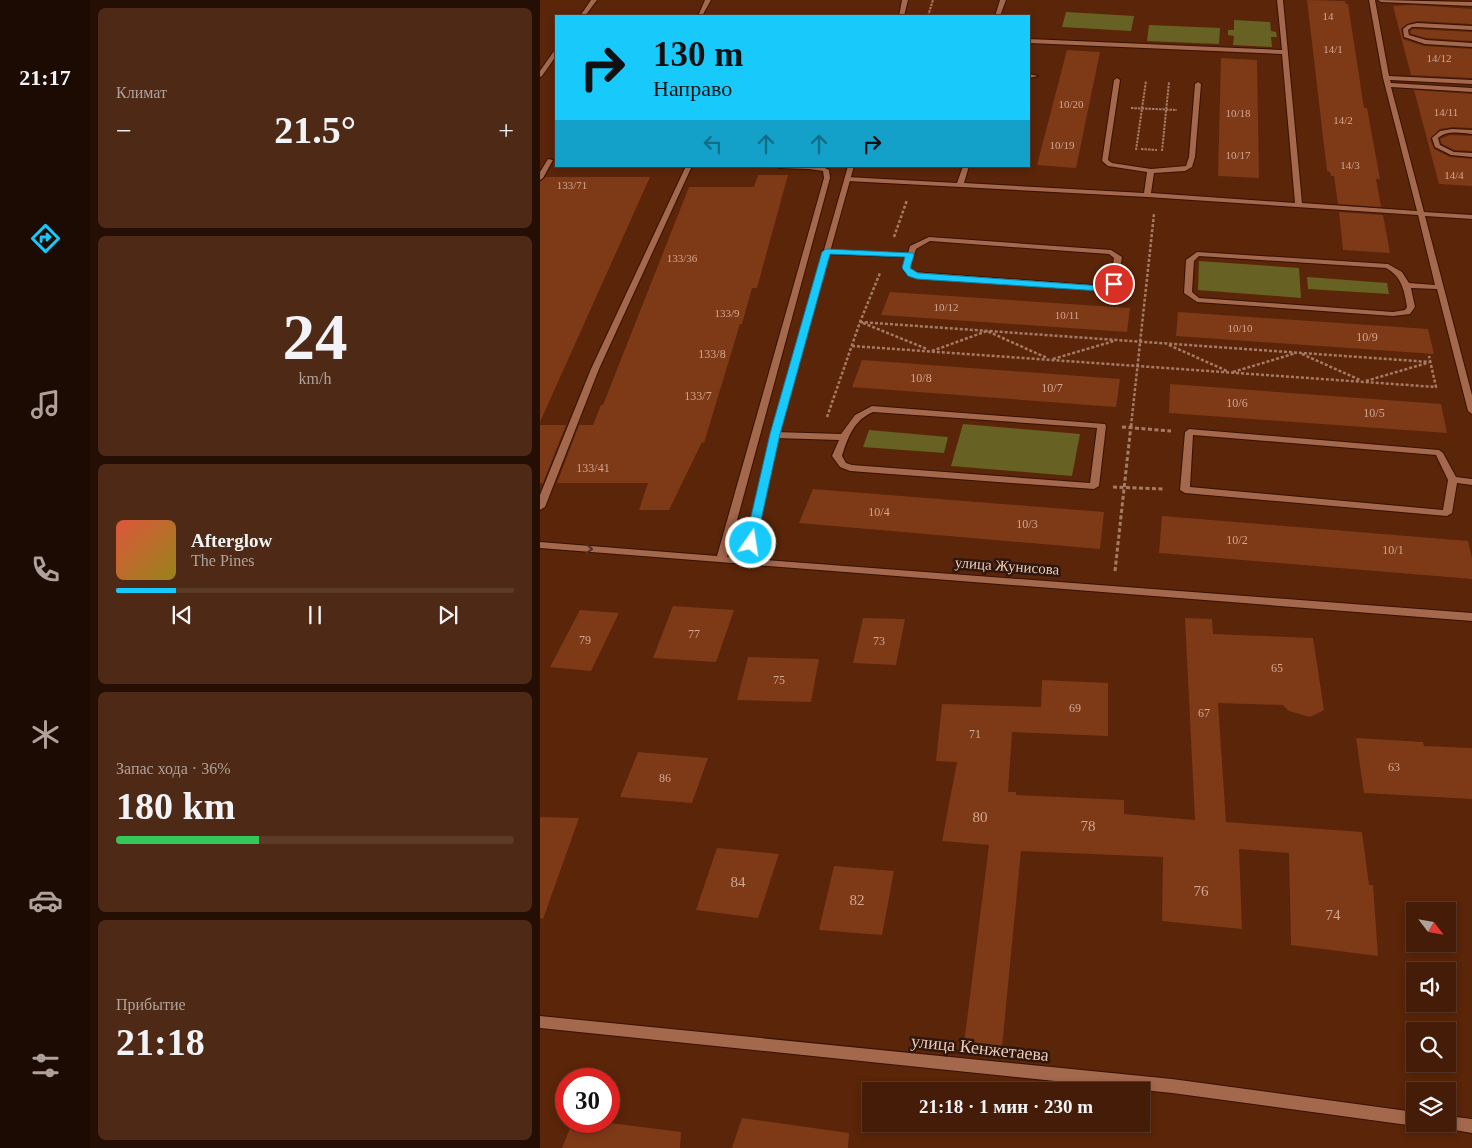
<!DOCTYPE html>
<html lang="ru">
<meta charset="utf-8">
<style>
:root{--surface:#441c07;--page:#4e2915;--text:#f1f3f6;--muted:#afa19b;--line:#5c3a28;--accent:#18cafc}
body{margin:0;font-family:"Times New Roman",serif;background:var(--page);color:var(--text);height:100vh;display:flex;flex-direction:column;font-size:19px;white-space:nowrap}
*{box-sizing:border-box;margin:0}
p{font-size:16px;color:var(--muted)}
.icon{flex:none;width:28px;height:28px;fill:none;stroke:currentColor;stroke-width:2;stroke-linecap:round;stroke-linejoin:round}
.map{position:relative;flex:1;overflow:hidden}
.panel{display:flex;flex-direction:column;gap:8px;padding:8px;background:#250f04;width:450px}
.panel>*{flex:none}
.guide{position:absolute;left:15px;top:15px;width:475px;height:152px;border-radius:0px;box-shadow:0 2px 8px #0003,0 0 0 1px var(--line);background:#18cafc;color:#111;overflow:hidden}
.needle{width:32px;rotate:121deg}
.tools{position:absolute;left:866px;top:902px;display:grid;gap:10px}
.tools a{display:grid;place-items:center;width:50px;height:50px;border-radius:0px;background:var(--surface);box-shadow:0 2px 8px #0003,0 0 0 1px var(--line);font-size:25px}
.speed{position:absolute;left:15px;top:1068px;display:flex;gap:10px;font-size:25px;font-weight:700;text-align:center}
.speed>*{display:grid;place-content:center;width:65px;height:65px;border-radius:50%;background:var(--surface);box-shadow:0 2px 8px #0003,0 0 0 1px var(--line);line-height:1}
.speed .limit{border:8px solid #d22;background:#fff;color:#111}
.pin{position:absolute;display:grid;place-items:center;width:42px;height:42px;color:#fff;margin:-21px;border:2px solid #fff;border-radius:50%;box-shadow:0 1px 5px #0007}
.me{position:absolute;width:55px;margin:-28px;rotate:13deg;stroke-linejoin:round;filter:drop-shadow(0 0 4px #0008)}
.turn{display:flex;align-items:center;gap:18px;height:105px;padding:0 15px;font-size:22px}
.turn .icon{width:65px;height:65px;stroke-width:2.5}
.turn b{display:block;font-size:35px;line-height:42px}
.lanes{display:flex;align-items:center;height:48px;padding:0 15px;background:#0003;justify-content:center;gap:25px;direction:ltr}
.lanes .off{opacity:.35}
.big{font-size:38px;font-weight:600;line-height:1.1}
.panel .widget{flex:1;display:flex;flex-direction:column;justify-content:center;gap:8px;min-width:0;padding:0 18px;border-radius:8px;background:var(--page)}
.panel .dial{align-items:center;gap:0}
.dial b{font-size:65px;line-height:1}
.song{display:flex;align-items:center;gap:15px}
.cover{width:60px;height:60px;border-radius:8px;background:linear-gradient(135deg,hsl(10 70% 55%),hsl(50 70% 35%))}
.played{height:5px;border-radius:2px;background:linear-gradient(90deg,var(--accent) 15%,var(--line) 15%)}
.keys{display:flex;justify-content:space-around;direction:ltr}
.heat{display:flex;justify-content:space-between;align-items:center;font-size:28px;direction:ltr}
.charge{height:8px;border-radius:4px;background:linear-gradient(90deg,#34c759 36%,var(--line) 0)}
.trip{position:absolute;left:322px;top:1082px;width:288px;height:50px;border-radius:0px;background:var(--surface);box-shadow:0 2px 8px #0003,0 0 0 1px var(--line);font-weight:600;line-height:50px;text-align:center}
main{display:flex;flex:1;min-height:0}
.dock{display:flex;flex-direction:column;width:90px;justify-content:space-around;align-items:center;background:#1b0b03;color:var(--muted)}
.dock .icon{width:35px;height:35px}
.dock .selected{color:var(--accent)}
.dock b{font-size:22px;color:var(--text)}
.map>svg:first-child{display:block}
.green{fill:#676223}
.building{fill:#7e3917}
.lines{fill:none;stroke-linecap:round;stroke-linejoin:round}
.lane-casing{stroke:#381000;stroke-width:2}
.street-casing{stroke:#381000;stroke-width:2}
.path-far2{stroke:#a67b66;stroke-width:2;stroke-dasharray:2.5 1;stroke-linecap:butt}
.path-far1{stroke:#a67b66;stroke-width:2.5;stroke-dasharray:3 2;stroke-linecap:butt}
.path{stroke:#a67b66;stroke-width:3;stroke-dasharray:4 2.5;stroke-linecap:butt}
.lane{fill:#a4684d;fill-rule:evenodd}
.street{fill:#a4684d;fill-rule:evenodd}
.oneway{stroke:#522f20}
.route{fill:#18cafc;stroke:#1083a4}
.labels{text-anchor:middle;stroke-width:5;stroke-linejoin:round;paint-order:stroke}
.far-number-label{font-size:11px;fill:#d1a693}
.number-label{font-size:12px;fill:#d1a693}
.street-label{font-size:15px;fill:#edcbbc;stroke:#2f170c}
.near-number-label{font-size:15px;fill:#d1a693}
.near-street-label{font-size:18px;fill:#edcbbc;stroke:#2f170c}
</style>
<main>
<nav class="dock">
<b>21:17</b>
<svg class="icon selected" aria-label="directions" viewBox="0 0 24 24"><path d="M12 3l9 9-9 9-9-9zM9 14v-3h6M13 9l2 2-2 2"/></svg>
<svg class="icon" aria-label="music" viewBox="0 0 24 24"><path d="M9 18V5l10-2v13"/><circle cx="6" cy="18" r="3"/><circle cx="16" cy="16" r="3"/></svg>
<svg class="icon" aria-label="phone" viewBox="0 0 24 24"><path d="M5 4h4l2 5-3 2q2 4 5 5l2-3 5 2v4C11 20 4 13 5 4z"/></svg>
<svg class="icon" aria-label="climate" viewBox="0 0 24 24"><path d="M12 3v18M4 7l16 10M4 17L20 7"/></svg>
<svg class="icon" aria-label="car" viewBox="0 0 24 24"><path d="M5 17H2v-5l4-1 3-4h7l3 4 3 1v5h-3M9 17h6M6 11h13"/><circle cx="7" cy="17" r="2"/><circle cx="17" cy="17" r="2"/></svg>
<svg class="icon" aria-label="filters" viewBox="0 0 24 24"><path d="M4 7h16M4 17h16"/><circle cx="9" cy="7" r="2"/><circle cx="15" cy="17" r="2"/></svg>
</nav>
<section class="panel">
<div class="widget"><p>Климат</p>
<div class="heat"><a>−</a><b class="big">21.5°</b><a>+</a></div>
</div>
<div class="widget dial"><b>24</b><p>km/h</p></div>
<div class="widget">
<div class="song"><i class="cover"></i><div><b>Afterglow</b><p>The Pines</p></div></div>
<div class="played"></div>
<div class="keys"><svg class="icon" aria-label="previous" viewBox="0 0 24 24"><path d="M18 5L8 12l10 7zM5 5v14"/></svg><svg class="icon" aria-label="pause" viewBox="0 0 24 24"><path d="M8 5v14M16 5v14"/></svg><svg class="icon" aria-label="next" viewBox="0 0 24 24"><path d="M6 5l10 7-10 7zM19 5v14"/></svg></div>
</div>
<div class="widget"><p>Запас хода · 36%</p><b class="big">180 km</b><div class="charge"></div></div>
<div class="widget"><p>Прибытие</p><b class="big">21:18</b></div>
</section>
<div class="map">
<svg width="932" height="1148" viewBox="0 0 932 1148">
<rect width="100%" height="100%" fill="#5a2509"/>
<g class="green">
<path d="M526 12 594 16 591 31 522 27Z"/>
<path d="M694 20 730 22 731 31 736 32 737 37H731L732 47 693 45 694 36 688 35V30H694Z"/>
<path d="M609 25 680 28 679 44 607 41Z"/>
<path d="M659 261 759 268 761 298 658 290Z"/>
<path d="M767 277 847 283 849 294 768 289Z"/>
<path d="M423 424 540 434 532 476 411 466Z"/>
<path d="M329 430 408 437 404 453 323 447Z"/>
</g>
<g class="building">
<path d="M767 0 805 1 806 4H808L824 108H827L840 179H836L841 207 798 204 794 176H791L790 172 787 171Z"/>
<path d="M873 5 932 9V24L877 21 867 24 861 29 863 39 884 46 932 49V78L871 75 853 6Z"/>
<path d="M873 29 932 32V41L886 38 871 34 870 31Z"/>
<path d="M527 50 560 52 536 168 497 165Z"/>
<path d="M681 58 717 60 719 178 678 176Z"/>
<path d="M874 90 932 94V128L912 127 900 129 890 139 894 149 910 157 932 159V186L899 184Z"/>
<path d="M910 135 932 136V151L914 150 902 144 900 139Z"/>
<path d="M218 175H248L217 288H212L202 324H200L164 443 162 442 129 510H99L108 483H17L39 425H53L61 405H63L149 187H214Z"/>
<path d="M6 177H110L0 422V182Z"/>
<path d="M799 212 843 215 850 253 803 250Z"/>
<path d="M350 292 590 308 587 332 341 315Z"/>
<path d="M638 312 888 329 894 354 636 336Z"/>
<path d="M322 360 580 379 576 407 312 387Z"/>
<path d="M630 384 901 404 907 433 629 413Z"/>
<path d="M0 425H26L3 483H0Z"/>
<path d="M273 489 564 512 560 549 259 523Z"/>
<path d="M622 516 928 541 932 558V579L619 553Z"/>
<path d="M133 606 194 610 176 662 113 658Z"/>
<path d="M40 610 79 613 51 671 10 667Z"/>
<path d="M323 618 365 619 356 665 313 663Z"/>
<path d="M645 618 672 619 673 634 773 638 784 710 770 717 749 711 743 705 678 703 686 822 822 832 829 885H833L838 956 751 945 749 853 699 849 702 929 622 921 623 857 481 851 462 1047 424 1044 449 845 402 841 417 762 396 761 402 704 501 707 502 680 568 683V736L472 732 468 792H476V795L584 800V814L655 820Z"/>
<path d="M208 657 279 659 271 702 197 700Z"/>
<path d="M816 738 883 742 884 746 932 748V799L824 793Z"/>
<path d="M98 752 168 758 152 803 80 797Z"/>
<path d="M0 817 39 818 3 919 0 918Z"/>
<path d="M177 848 239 854 218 918 156 910Z"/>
<path d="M294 866 354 871 342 935 279 930Z"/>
<path d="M202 1118 309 1133 308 1148H192Z"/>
<path d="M33 1121H54L141 1132 140 1148H22Z"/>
</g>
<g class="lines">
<defs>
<g id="lane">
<path d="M460 0H466L460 16H455Z"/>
<path d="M737 0H743L762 203 877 211 843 78 829 0H835L849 76 932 80V84L850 80 851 83 932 88V92L851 87 884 212 932 215V219L885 216 932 395V414L928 411 897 289 871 288 875 307 870 314 853 316 657 302 644 293 646 260 657 252 848 264 862 272 869 283 895 285 878 215 607 197 307 181 304 179 307 177 417 183 423 166H429L424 183 604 193 607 172 568 166 562 161 574 80 577 78 580 80 568 160 572 163 611 169 646 166 649 157 655 84 658 82 661 84 655 157 652 167 645 171 614 173 611 193 755 203 742 54 489 43V39L742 50ZM659 256 846 268C862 277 864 290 867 307L865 310 853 312 659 298 652 292 654 261Z"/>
<path d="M838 0 932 2V6L841 2Z"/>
<path d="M877 23 932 26V30L877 27H872L868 30 869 35 886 40 932 43V47L885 44 864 37 863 29 868 25Z"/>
<path d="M489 74 498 76 489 78Z"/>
<path d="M912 129 932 130V134C920 133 908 130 898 138L900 145 914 152 932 153V157L911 155 895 147 892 138 900 131Z"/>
<path d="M389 237 571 250 582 257 578 283 570 290H561L371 276H368L362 268 366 257 286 254 282 252 286 250 368 253 370 246ZM390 241 569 254 574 258 570 282 565 286 373 272 370 268 376 249Z"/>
<path d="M332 406 565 424 566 426 559 486 554 489 310 471 300 467 292 456 299 440 235 438 231 435 235 432 301 434 315 415ZM333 412 557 428 550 483 312 465 306 463 302 456C308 437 314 420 333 412Z"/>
<path d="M649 429 899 450 903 453 916 477 932 479V485L917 483 912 513 907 516 645 493 640 490 645 432ZM653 435 896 455 908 480 903 510 650 487Z"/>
</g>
<g id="street">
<path d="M51 0H57L45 16H40Z"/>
<path d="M165 0H171L162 16H158Z"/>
<path d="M362 0H368L364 16H359Z"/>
<path d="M16 50V56L2 76 0 77V71L14 51Z"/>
<path d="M8 159 13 160 3 178 0 180V172Z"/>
<path d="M146 166H152L59 369 5 507 0 510V495L51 369Z"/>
<path d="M236 166C252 166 276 162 289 170L290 178 187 557 203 558 231 435 308 166H314L239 435 212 559 932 613V621L0 548V542L177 556 284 178 283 171 269 169 239 168Z"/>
<path d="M0 1016 632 1079 875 1112V1124H880L875 1126 632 1093 0 1028Z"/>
<path d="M908 1116 932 1119V1133L903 1128 901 1124H908Z"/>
</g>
</defs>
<use href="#lane" class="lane-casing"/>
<use href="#street" class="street-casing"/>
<g class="path-far2">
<path d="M388 16 393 0"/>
<path d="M591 108 637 110"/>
<path d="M601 149 617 150"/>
<path d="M596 150 606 81"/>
<path d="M622 151 629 82"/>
</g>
<g class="path-far1">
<path d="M354 237 367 200"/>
<path d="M320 322 890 362"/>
<path d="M323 323 387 349"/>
<path d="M629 345 687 371"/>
<path d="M312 346 896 387 889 356"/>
<path d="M392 351 447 331 507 358"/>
<path d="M762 354 820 380"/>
<path d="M513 359 574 341"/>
<path d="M693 372 756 353"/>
<path d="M826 381 887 363"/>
<path d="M287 417 320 322 340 273"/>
<path d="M591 426 614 214"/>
</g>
<g class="path">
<path d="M582 427 631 431"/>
<path d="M573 487 625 489"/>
<path d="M575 571 591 425"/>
</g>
<use href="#lane" class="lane"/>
<use href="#street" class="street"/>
</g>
<defs><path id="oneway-chevron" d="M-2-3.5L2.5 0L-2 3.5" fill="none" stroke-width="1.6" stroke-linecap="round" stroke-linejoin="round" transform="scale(1.25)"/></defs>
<use class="oneway" href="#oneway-chevron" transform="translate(49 549) rotate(5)"/>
<path class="route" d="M286 249 373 253 374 255 370 268 378 273 561 286 574 281 578 284 570 290 561 291 377 279 368 276 362 268 365 257 290 254 240 434 216 543 211 547 205 543 230 434 282 252Z"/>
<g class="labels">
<g class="far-number-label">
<text x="788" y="20">14</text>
<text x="793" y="53">14/1</text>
<text x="899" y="62">14/12</text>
<text x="531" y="108">10/20</text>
<text x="906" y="116">14/11</text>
<text x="698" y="117">10/18</text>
<text x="803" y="124">14/2</text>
<text x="522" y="149">10/19</text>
<text x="698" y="159">10/17</text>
<text x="810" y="169">14/3</text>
<text x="914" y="179">14/4</text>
<text x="32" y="189">133/71</text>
<text x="142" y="262">133/36</text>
<text x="406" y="311">10/12</text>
<text x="187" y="317">133/9</text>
<text x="527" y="319">10/11</text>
<text x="700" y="332">10/10</text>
</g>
<g class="number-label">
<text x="827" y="341">10/9</text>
<text x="172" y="358">133/8</text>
<text x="381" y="382">10/8</text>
<text x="512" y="392">10/7</text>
<text x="158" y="400">133/7</text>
<text x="697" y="407">10/6</text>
<text x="834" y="417">10/5</text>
<text x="53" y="472">133/41</text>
<text x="339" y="516">10/4</text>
<text x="487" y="528">10/3</text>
<text x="697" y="544">10/2</text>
<text x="853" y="554">10/1</text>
<text x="154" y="638">77</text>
<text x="45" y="644">79</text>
<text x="339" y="645">73</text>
<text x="737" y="672">65</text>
<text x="239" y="684">75</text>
<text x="535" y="712">69</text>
<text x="664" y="717">67</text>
<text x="435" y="738">71</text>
<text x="854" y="771">63</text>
<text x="125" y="782">86</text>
</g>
<g class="street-label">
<text transform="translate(467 566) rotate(4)" y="5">улица Жунисова</text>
</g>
<g class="near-number-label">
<text x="440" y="822">80</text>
<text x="548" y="831">78</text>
<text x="198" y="887">84</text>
<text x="661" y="896">76</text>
<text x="317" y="905">82</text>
<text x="793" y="920">74</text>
</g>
<g class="near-street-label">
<text transform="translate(440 1048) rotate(6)" y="6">улица Кенжетаева</text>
</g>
</g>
</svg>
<div class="tools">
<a><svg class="needle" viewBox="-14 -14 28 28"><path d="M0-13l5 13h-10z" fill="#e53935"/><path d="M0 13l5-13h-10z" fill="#afa19b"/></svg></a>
<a><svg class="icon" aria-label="sound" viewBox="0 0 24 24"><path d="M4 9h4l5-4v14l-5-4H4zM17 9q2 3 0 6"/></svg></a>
<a><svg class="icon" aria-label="search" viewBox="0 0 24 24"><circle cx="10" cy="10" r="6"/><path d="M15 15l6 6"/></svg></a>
<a><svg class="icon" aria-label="layers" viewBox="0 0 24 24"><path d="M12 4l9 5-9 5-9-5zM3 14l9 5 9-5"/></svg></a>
</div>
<div class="speed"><div class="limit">30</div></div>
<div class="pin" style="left:574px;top:284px;background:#d93025"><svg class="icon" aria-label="arrive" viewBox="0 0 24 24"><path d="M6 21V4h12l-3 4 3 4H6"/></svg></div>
<svg class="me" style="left:211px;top:543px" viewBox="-20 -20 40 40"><circle r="17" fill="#18cafc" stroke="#fff" stroke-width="3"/><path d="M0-11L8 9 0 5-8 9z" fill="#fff"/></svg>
<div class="trip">21:18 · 1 мин · 230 m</div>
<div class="guide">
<div class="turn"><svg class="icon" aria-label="right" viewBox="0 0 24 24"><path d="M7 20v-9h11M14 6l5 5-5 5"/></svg><div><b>130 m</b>Направо</div></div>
<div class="lanes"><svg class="icon off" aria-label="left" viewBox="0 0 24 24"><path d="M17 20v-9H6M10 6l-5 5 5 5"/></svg><svg class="icon off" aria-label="ahead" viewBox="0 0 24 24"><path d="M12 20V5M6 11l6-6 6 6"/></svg><svg class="icon off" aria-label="ahead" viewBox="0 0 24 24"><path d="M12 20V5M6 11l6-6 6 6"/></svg><svg class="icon" aria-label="right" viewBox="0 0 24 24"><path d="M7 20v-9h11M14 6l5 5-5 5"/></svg></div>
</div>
</div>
</main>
